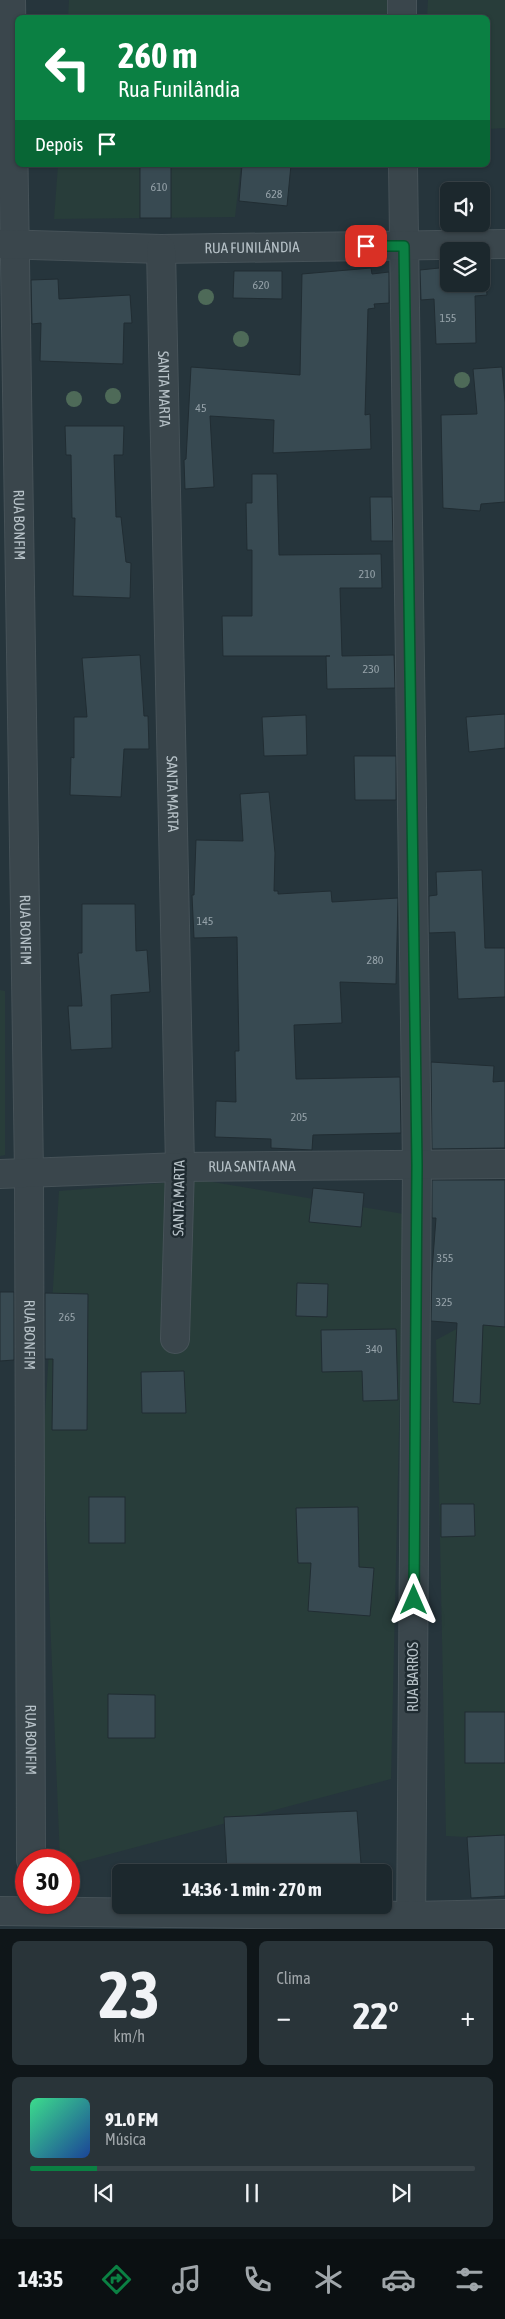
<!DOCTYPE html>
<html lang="pt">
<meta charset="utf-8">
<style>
:root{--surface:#1c282d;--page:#293439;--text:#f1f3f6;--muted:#a0a6aa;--line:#3a4449;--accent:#0b8043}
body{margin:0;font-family:"Asap Condensed",sans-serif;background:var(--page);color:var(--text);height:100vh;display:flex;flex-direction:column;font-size:19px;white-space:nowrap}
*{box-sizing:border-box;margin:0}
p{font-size:16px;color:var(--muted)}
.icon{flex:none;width:28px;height:28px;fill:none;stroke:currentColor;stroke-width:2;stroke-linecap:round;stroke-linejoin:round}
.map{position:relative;height:1929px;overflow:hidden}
.sheet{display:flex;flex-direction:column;gap:12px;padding:12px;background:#0f1619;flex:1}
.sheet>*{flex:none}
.guide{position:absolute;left:15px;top:15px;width:475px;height:152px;border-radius:8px;box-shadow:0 1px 4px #0004,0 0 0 1px var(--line);background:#0b8043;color:#fff;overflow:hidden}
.tools{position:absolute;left:440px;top:182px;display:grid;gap:10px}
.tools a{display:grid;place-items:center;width:50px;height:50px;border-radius:8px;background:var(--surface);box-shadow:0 1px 4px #0004,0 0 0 1px var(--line);font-size:25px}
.speed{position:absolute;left:15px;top:1849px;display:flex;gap:10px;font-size:25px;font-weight:700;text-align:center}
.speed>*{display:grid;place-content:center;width:65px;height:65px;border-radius:50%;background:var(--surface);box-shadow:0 1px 4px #0004,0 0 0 1px var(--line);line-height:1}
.speed .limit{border:8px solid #d22;background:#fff;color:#111}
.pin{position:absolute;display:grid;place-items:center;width:42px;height:42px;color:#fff;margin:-21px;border-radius:10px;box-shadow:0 2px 8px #0006}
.me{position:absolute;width:55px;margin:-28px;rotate:0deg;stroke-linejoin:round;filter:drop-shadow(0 0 4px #0008)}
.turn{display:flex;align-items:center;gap:18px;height:105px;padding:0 20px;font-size:22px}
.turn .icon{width:65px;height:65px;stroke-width:2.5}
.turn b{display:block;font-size:35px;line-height:42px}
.then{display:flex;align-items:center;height:48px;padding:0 20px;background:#0003;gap:10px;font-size:19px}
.big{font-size:38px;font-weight:700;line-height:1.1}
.sheet .widget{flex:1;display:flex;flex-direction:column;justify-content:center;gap:8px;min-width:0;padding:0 18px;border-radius:8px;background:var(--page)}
.sheet .dial{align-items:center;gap:0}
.dial b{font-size:65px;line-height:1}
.song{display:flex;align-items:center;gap:15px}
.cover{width:60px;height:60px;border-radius:8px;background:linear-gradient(135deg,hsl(150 70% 55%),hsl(220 70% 35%))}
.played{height:5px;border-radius:2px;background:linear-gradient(90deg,var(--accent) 15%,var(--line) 15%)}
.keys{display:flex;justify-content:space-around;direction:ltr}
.heat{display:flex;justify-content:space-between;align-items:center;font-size:28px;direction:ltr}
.sheet .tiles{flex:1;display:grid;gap:12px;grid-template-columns:1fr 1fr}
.widget:last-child{grid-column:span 2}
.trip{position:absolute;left:112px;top:1864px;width:280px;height:50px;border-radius:8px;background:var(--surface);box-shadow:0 1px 4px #0004,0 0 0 1px var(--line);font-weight:700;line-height:50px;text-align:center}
.tab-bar{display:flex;height:80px;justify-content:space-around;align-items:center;background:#0b1012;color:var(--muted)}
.tab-bar .icon{width:35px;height:35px}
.tab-bar .selected{color:var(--accent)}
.tab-bar b{font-size:22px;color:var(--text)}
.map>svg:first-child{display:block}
.green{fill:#283d3a}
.building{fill:#384a52;stroke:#212d33}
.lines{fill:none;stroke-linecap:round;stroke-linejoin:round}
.minor-casing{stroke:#465258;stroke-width:30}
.minor{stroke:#3a464c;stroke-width:28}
.tree{fill:#4e6a58}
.route-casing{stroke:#07532c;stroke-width:12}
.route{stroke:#0b8043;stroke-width:9}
.labels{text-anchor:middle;stroke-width:5;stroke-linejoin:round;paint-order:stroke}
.number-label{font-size:12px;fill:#94a1a8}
.street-label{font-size:15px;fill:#b6c1c7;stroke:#1f2b31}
</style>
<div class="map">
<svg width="505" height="1929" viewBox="0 0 505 1929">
<rect width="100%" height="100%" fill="#26353c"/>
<g class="green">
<path d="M69 0H389L388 17 68 18Z"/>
<path d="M428 0H505V128L488 129V18L427 17Z"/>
<path d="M58 165H241L235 217 54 219Z"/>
<path d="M0 990 5 991V1155L0 1156Z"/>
<path d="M201 1180 404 1214 391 1779 69 1865V1860H60L43 1447 59 1191Z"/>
<path d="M505 1303V1835L467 1837 446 1836 436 1340Z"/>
</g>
<g class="building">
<rect x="140" y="165" width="31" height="53"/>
<path d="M242 165H291L287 206 239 201Z"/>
<path d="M484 264 487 295 475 296 476 343 436 344 434 299 421 300 420 270 449 267V284H481V265Z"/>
<path d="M371 268 372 274 389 272V303L374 304 375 308 368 309 365 415 370 414 371 449 273 453 274 420 210 416 214 487 185 489 184 460 186 459 191 367 300 375 302 274Z"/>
<path d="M234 271H282V299L233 298Z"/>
<path d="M58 279 59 299 130 295 132 323H124L123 364 40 361 41 323 32 324 31 280Z"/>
<path d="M502 367 505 402V502L481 504 480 511 443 508 441 415 477 414 473 369Z"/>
<path d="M65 426H124L123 455H114L116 517H121L126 562 131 563 130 598 73 596 75 518H72L71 455H66Z"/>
<path d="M252 474H277L279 555 381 554 382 588H340L342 656 394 655 395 688 327 689 326 656H330H223L222 616H252V550H247L246 503H252Z"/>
<path d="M370 497H392L393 541H371Z"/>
<path d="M140 655 144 716H148L149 749H124L121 797 70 795 71 757 74 758V717H87L82 658Z"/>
<path d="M505 714V748L469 752 466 717Z"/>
<path d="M306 715 307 755 264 756 262 717Z"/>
<path d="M354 756H396V800H355Z"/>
<path d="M269 792 275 853 274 891H278V894L331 891 332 902 398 898 396 984 340 982 342 1023 294 1025 296 1079 400 1077 401 1133 313 1135 312 1150 271 1148V1139L215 1137 216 1101 236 1102 235 1051H239L237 937 194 938 192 895H194L196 840 243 841 240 794Z"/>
<path d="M482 870 485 948H505V997L458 999 455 932 429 933V896L437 895 436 872Z"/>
<path d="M82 904H135L136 951 147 950 150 992 111 995 112 1048 71 1050 68 1006H82L78 953H82Z"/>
<path d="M431 1062 494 1066 493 1082 505 1081V1148L432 1149Z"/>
<path d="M432 1180H505V1327L483 1325 480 1404 453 1402 457 1323 431 1321 432 1271 436 1218H432Z"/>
<path d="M313 1188 364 1193 361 1227 309 1222Z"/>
<path d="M297 1283 328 1284 327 1317 296 1316Z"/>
<path d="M0 1292H14V1360L0 1361Z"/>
<path d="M45 1293 88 1294 87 1430H52L53 1359H45Z"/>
<path d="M396 1329 398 1400 363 1401 362 1371 322 1372 321 1330Z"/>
<path d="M184 1371 186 1413H142L141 1372Z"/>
<rect x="89" y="1497" width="36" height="46"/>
<path d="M441 1504H474L475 1536 441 1537Z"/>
<path d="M358 1507 359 1567 374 1568 370 1616 308 1611 311 1563H298L296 1508Z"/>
<path d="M108 1694 155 1695V1738H108Z"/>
<rect x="465" y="1712" width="40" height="51"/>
<path d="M357 1811 361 1864 227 1871 224 1817Z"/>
<path d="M505 1835V1896L471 1898 467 1837Z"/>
</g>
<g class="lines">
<defs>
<g id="minor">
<path id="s1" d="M11 0 29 1173 31 1860"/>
<path d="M402 0V18"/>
<path d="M403 165 417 1165 411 1929"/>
<path id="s2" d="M0 244 161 249 505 244"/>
<path id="s3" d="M161 249 180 1167 175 1339"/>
<path id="s4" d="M0 1174 180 1167 505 1164"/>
<path d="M0 1911 411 1916 505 1914"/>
</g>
</defs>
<use href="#minor" class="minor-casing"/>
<use href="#minor" class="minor"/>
</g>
<g class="tree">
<circle cx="206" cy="297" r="8"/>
<circle cx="241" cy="339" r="8"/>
<circle cx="462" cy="380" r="8"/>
<circle cx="113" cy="396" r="8"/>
<circle cx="74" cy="399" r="8"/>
</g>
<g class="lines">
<defs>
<path id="route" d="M366 246H404L417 1165 414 1600"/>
</defs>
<use href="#route" class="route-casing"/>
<use href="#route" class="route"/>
</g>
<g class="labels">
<g class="number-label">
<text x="159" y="191">610</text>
<text x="274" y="198">628</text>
<text x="261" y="289">620</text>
<text x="448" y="322">155</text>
<text x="201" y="412">45</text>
<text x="367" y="578">210</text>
<text x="371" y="673">230</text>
<text x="205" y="925">145</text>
<text x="375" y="964">280</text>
<text x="299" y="1121">205</text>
<text x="445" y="1262">355</text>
<text x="444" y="1306">325</text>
<text x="67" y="1321">265</text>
<text x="374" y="1353">340</text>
</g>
<g class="street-label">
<text dy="5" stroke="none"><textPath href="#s2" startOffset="252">RUA FUNILÂNDIA</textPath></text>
<text dy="5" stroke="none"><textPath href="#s3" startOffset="140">SANTA MARTA</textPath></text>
<text dy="5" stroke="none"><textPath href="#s1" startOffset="525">RUA BONFIM</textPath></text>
<text dy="5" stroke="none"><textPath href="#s3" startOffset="545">SANTA MARTA</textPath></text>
<text dy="5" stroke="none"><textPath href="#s1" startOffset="930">RUA BONFIM</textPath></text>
<text dy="5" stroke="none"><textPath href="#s4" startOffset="252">RUA SANTA ANA</textPath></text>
<text transform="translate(179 1198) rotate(-89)" y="5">SANTA MARTA</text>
<text dy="5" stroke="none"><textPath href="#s1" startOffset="1335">RUA BONFIM</textPath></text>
<text transform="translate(413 1677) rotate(-90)" y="5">RUA BARROS</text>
<text dy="5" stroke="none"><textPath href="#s1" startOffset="1740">RUA BONFIM</textPath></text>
</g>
</g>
</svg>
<div class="tools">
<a><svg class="icon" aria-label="sound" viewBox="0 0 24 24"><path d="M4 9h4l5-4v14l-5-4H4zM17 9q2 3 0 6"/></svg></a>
<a><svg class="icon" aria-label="layers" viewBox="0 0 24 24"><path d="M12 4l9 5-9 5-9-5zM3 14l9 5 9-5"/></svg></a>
</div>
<div class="speed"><div class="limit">30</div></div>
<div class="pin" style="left:366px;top:246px;background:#d93025"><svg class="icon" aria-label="arrive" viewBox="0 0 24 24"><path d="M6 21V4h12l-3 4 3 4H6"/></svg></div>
<svg class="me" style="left:414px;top:1600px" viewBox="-20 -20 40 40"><path d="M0-17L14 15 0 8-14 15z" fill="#0b8043" stroke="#fff" stroke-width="4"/></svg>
<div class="trip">14:36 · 1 min · 270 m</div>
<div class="guide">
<div class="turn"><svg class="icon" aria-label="left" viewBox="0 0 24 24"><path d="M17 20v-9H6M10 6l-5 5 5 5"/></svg><div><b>260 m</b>Rua Funilândia</div></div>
<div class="then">Depois<svg class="icon" aria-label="arrive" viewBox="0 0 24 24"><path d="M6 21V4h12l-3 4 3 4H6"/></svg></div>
</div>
</div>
<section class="sheet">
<div class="tiles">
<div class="widget dial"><b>23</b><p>km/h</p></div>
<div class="widget"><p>Clima</p>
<div class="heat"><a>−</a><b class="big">22°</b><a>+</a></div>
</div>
<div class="widget">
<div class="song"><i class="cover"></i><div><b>91.0 FM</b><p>Música</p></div></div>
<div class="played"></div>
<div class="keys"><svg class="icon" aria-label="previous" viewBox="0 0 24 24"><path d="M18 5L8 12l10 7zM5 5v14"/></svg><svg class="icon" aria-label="pause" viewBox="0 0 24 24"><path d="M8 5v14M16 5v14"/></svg><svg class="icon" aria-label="next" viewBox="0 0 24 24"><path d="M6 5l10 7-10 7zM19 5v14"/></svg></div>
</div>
</div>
</section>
<nav class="tab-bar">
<b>14:35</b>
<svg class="icon selected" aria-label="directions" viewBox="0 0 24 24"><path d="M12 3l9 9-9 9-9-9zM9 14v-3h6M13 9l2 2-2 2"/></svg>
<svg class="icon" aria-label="music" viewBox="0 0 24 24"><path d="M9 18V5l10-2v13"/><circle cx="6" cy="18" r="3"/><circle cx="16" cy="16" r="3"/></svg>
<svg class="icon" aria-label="phone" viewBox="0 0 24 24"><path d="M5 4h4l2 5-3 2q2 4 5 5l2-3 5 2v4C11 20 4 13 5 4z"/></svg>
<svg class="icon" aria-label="climate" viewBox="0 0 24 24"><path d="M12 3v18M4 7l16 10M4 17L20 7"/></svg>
<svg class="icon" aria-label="car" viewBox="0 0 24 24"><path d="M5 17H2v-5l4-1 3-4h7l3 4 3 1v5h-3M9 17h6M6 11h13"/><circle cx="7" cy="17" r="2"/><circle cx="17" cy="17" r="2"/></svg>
<svg class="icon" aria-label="filters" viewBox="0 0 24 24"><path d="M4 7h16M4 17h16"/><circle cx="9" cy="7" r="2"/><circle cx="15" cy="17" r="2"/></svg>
</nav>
